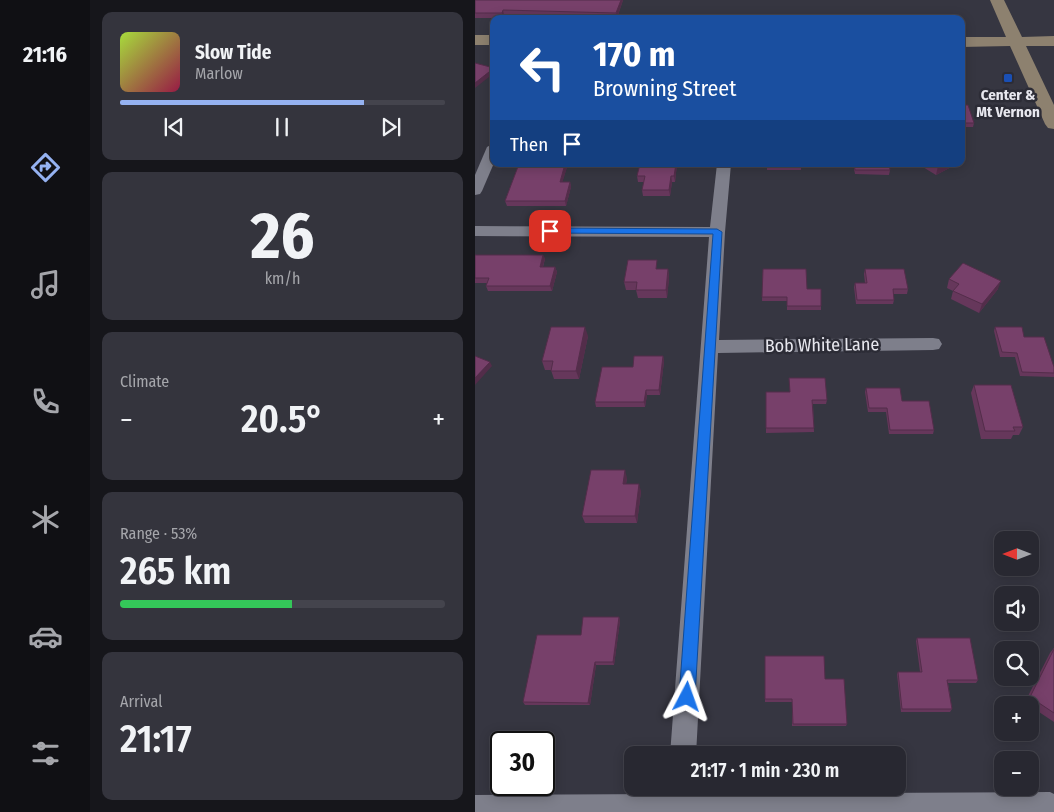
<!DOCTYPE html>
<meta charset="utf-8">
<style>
:root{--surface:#282831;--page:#34343d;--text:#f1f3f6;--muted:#a5a6ab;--line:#44444d;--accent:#95b2f1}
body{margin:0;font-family:"Fira Sans Condensed",sans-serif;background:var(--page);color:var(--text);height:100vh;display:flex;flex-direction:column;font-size:19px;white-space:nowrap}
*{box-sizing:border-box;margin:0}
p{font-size:16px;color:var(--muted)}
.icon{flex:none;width:28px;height:28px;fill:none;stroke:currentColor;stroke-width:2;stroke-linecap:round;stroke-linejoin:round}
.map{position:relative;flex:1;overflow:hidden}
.drawer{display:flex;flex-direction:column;gap:12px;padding:12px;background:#16161b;width:385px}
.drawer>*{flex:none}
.banner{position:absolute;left:15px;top:15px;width:475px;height:152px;border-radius:10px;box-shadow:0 2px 12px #0003,0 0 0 1px var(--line);background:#1a4fa0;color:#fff;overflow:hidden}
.needle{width:32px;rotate:270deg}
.buttons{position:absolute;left:519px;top:531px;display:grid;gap:10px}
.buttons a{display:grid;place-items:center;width:45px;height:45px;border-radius:10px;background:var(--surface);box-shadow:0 2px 12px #0003,0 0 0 1px var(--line);font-size:25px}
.speed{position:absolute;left:15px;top:731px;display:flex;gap:10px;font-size:25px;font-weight:700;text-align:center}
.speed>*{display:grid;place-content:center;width:65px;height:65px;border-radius:50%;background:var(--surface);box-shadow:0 2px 12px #0003,0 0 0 1px var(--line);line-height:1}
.speed .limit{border:2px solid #111;border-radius:8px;background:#fff;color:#111}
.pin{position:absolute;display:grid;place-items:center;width:42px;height:42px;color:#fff;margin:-21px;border-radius:10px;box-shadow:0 2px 8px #0006}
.me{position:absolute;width:55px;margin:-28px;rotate:4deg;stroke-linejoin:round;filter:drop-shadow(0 0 4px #0008)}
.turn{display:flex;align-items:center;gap:18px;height:105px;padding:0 20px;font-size:22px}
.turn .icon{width:65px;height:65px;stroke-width:2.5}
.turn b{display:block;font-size:35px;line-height:42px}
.then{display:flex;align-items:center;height:48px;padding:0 20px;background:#0003;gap:10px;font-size:19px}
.big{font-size:38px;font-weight:600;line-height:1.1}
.drawer .widget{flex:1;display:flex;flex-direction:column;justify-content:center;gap:8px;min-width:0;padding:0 18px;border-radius:10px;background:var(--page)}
.drawer .dial{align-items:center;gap:0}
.dial b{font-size:65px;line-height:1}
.song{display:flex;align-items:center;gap:15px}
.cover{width:60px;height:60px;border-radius:8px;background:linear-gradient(135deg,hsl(80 70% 55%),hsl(340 70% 35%))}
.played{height:5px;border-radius:2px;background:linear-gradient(90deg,var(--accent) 75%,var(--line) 75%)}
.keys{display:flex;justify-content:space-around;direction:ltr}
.heat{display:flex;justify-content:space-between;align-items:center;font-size:28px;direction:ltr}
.charge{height:8px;border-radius:4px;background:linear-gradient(90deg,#34c759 53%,var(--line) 0)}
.trip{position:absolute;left:149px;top:746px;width:282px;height:50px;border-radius:10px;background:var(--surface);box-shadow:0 2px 12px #0003,0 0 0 1px var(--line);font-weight:600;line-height:50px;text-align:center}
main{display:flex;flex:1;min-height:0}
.menu{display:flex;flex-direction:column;width:90px;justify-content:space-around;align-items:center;background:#101014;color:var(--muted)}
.menu .icon{width:35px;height:35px}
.menu .selected{color:var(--accent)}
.menu b{font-size:22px;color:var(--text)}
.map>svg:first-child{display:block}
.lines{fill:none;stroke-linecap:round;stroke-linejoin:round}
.street{fill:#7e7f8b;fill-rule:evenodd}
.secondary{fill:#8d816f;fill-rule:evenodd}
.wall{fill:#66375b}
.shaded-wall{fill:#532d4a}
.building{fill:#77406a;stroke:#532d4a}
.route{fill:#1a73e8;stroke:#114b97}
.transit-dot{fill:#1a4fb4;stroke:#2c2c36;stroke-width:2}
.labels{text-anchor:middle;stroke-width:5;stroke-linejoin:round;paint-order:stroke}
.far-poi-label{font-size:15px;font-weight:bold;fill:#e7e7ee;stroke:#2c2c36}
.street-label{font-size:18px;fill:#e7e7ee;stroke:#2c2c36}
</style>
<main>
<nav class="menu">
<b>21:16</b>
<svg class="icon selected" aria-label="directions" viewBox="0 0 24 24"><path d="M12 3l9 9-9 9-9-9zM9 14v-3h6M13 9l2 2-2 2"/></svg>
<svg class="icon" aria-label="music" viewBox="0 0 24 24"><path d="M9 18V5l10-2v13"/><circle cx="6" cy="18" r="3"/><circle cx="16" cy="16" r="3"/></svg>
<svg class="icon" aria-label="phone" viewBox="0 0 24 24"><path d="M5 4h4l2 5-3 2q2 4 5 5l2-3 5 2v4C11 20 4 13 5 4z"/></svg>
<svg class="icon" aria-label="climate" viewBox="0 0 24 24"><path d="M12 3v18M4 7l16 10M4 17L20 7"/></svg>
<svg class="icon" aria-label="car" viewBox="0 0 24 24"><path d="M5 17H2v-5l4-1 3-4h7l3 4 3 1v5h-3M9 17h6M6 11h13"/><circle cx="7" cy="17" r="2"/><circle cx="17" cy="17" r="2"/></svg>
<svg class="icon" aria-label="filters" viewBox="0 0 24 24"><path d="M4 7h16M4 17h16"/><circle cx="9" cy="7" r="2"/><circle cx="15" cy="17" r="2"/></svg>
</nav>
<section class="drawer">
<div class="widget">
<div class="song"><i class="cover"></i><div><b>Slow Tide</b><p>Marlow</p></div></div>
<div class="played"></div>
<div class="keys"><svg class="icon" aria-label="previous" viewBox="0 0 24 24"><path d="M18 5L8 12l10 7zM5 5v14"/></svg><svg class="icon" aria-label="pause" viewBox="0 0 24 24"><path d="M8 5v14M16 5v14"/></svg><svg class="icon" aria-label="next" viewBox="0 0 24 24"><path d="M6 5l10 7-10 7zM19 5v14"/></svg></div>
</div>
<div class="widget dial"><b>26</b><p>km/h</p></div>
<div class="widget"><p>Climate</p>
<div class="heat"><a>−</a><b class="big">20.5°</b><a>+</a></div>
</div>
<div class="widget"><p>Range · 53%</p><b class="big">265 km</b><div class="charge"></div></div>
<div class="widget"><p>Arrival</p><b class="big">21:17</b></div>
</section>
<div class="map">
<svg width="579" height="812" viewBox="0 0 579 812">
<rect width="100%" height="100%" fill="#363641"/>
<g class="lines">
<g class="street">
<path d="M19 143V163L7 191 5 194 0 195V175L12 147Z"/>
<path d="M242 164H256L250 232 244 340 458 338 464 339 467 344 464 349 458 350 243 353 221 755H195L234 237 0 236V226L235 227Z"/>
<path d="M193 788H219V794L575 792 579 794V812H0V795L192 794Z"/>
</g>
<g class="secondary">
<path d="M515 0H529L547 37 579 36V46H551L579 105V129L573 128 570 124 535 46 486 47V37H531Z"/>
<rect x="0" y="35" width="19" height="10"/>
</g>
</g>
<g class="wall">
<path d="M0 0H148L142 18 29 15 28 18H0Z"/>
<path d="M486 105 499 123 498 127H486Z"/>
<path d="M44 164H93L87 182H95L96 187 91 206H32L30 201Z"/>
<path d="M202 164 200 182H197L195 196H168L167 190 169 182H163L162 176Z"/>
<rect x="292" y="164" width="34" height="6"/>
<path d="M378 164H414L415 170 414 175 380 174Z"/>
<path d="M443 164H482L461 175Z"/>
<path d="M0 255H68L70 259 68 267H80L82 272 77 291H13L11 286 12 283H0Z"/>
<path d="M193 269 194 278 192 298H163L161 290H151L149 282Z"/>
<path d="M288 269 332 289 346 306V310H312V301H287Z"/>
<path d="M390 269 433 289 432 294H418L419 300 418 304H381L379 287 380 283H390L389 274Z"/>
<path d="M474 279 523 289 504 313 476 299 478 291 472 288Z"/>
<path d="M520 327 549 337 579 367V377L545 376 540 357H525L519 331Z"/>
<path d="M113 336 104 379H79L76 370H70L67 361Z"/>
<path d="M188 356 189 361 185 395H172L170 407H121L120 402 158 367Z"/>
<path d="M499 385 548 427 544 435H538L536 439H506L496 393Z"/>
<path d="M391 388 427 401 459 430 458 434H414L411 412H393L390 392Z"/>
<path d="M291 392 352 400 351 404H338L339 432 291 433Z"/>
<path d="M152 478 151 484 166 491 162 523H110L107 516Z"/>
<path d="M144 617 145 621 139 665H121L115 705H50L48 702 106 635Z"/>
<path d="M442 638 503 680 501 683H473L477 709 475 712H426L422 674 423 672H445L441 641Z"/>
<path d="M579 648V722L555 706V705L550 702 575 653Z"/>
<path d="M290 656 350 679 372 724 371 726H317V702H290Z"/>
</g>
<g class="shaded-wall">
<path d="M146 0H148L142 18 141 13Z"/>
<path d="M28 10 29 15 28 18 27 13Z"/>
<path d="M19 68V73L0 88V83Z"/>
<path d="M90 164H93L86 187 85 182Z"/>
<path d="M201 164H202L200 182 199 176Z"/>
<path d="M467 164H482L461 175 463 166Z"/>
<path d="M196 176 197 182 195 196 194 190Z"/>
<path d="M95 182 96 187 91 206 90 201Z"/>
<path d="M68 255 70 259 66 272 65 267Z"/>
<path d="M80 267 82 272 77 291 75 286Z"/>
<path d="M193 269 194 278 192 298 191 290Z"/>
<path d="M526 281 523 289 504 313 507 304Z"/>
<path d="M110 327 113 336 104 379 101 371Z"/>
<path d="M188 356 189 361 185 395 184 390Z"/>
<path d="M15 362 17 366 0 385V378Z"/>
<path d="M171 390 172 395 170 407 169 402Z"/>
<path d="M150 470 152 478 150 491 148 484Z"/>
<path d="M164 484 166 491 162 523 160 516Z"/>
<path d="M144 617 145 621 139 665 138 662Z"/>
<path d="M120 662 121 665 115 705 113 703Z"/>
</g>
<g class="building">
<path d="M0 0H146L141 13 28 10 27 13H0Z"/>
<path d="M0 63 19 68 0 83Z"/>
<path d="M486 105H493L499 123H486Z"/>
<path d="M44 164H90L85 182H95L90 201H30Z"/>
<path d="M165 164H201L199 176H196L194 190H167L170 176H162Z"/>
<path d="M292 164H326V165L292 166Z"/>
<path d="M379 164H414L415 170H380Z"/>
<path d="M459 164H467L463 166Z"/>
<path d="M0 255H68L65 267H80L75 286H11L14 278H0Z"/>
<path d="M153 260H182L181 269H193L191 290H161L162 282H149Z"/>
<path d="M488 263 526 281 507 304 478 291 484 284 474 279Z"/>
<path d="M288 269H331L332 289H346V306H312V297H287Z"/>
<path d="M390 269H429L433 289H418L419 300H382L380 283H392Z"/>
<path d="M76 327H110L101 371H76L78 361H67Z"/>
<path d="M520 327H547L549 337H569L579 367V373L547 372 542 353 527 352Z"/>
<path d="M0 356 15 362 0 378Z"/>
<path d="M159 356H188L184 390H171L169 402H120L127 367H158Z"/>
<path d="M314 378H350L352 400H337L339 428H291V392H315Z"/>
<path d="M499 385H536L548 427H538L540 431H510Z"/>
<path d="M391 388H425L427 401H454L459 430H415L412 408H394Z"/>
<path d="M116 470H150L148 484H164L160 516H107Z"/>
<path d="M108 617H144L138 662H120L113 703 48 702 62 635H106Z"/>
<path d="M442 638H495L503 680H472L477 709H427L423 672H447Z"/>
<path d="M579 649V713L555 697Z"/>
<path d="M290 656H349L350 679H369L372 724H318L317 699H290Z"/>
</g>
<path class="route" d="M75 228 242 229 247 232 220 697 217 702 212 704 207 702 204 697 238 234 71 233V229Z"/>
<rect class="transit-dot" x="528" y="73" width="10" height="10" rx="2.5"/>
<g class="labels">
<g class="far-poi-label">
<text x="533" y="100">Center &amp;<tspan x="533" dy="17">Mt Vernon</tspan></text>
</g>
<g class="street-label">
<text transform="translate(347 345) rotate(-1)" y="6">Bob White Lane</text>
</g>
</g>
</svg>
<div class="buttons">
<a><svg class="needle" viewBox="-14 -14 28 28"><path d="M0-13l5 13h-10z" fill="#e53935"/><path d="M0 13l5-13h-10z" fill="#a5a6ab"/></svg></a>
<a><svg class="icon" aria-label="sound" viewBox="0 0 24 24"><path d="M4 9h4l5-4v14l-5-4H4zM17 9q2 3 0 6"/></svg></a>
<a><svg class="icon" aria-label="search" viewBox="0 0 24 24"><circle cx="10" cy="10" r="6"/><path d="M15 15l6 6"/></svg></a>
<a>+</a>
<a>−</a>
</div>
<div class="speed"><div class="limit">30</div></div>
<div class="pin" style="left:75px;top:231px;background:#d93025"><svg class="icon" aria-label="arrive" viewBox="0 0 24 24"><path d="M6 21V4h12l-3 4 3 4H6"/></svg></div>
<svg class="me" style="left:212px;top:697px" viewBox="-20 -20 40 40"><path d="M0-17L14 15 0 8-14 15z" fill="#1a73e8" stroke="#fff" stroke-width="4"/></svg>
<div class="trip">21:17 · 1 min · 230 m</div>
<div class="banner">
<div class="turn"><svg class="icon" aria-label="left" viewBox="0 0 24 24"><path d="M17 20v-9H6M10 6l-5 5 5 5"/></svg><div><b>170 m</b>Browning Street</div></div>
<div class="then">Then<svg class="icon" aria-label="arrive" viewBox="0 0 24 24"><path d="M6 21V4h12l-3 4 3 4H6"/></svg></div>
</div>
</div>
</main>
